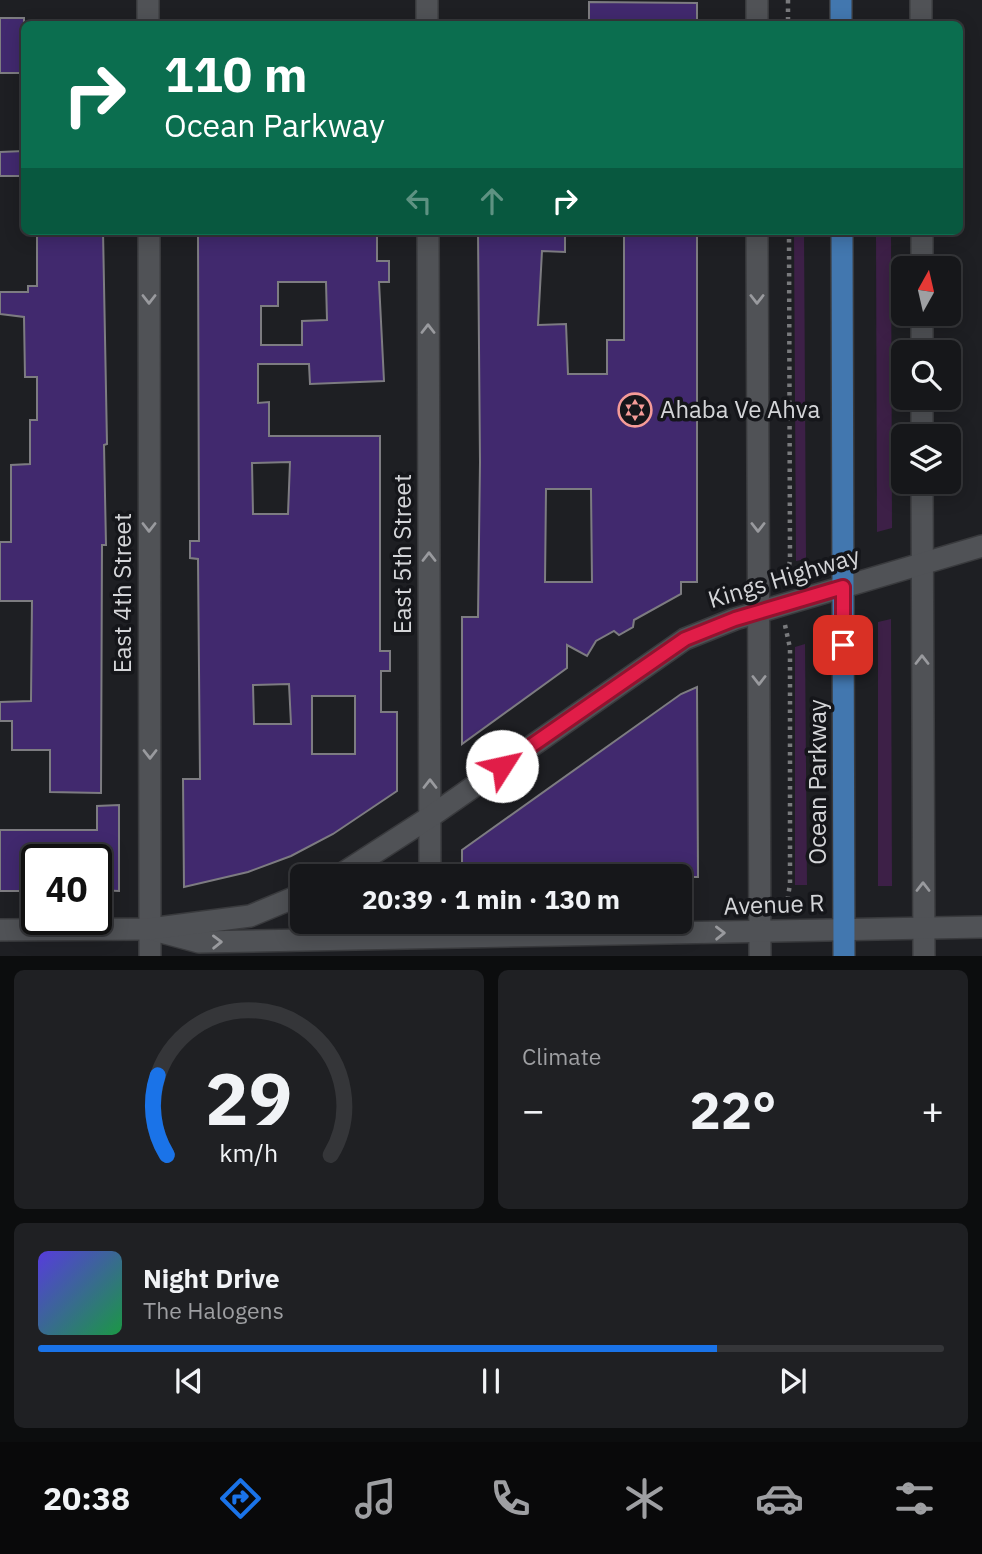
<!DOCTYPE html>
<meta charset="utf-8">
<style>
:root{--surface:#16171a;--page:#1f2023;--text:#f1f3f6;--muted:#9e9fa2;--line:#353639;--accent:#1a73e8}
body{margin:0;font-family:"IBM Plex Sans",sans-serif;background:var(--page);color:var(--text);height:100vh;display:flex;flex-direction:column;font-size:26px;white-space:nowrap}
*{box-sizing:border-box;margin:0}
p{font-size:23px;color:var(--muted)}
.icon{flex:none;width:38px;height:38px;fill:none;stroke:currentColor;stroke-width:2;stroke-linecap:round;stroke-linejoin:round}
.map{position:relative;height:956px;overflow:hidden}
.panel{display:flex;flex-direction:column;gap:14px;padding:14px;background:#0c0d0e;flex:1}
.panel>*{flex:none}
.top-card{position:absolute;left:21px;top:21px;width:942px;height:214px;border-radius:10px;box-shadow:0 4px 18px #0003,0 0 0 2px var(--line);background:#0b6e4f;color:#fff;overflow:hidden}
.needle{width:46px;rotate:8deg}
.buttons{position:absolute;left:891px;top:256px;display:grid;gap:14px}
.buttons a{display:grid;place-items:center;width:70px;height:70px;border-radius:10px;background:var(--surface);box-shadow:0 4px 18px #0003,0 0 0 2px var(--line);font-size:35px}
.speed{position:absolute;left:21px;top:844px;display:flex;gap:14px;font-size:35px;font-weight:700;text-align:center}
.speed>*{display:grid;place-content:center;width:91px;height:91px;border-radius:50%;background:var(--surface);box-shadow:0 4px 18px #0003,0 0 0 2px var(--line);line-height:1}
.speed .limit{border:4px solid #111;border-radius:10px;background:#fff;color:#111}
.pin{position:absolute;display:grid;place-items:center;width:60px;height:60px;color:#fff;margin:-30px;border-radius:14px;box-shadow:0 4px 10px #0006}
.me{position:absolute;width:77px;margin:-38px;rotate:55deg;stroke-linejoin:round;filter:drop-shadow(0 0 5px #0008)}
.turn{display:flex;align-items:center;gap:24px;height:147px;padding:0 28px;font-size:32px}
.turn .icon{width:91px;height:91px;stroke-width:2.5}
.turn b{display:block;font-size:49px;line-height:60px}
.lanes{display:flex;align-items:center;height:66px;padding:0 28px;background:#0003;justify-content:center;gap:35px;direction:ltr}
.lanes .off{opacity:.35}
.big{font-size:52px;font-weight:700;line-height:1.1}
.panel .tile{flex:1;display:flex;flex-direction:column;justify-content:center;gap:10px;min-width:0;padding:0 24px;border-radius:10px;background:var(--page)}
.panel .dial{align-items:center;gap:0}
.dial svg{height:182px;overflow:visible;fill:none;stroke:var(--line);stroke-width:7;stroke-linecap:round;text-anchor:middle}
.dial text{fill:var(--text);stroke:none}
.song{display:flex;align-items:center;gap:21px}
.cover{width:84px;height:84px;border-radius:10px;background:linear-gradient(135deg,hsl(250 70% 55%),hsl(140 70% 35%))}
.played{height:7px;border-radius:4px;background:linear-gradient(90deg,var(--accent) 75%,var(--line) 75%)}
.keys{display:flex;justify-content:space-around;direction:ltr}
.heat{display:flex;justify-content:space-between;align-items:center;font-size:38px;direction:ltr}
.panel .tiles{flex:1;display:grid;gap:14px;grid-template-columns:1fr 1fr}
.tile:last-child{grid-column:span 2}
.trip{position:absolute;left:290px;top:864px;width:402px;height:70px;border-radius:10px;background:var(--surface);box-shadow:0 4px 18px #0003,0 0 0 2px var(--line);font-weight:700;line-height:70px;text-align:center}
.tab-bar{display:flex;height:112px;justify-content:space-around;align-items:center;background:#09090a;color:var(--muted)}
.tab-bar .icon{width:49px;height:49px}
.tab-bar .active{color:var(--accent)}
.tab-bar b{font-size:32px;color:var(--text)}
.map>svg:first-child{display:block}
.green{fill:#3d2047}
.building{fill:#41296e;stroke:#7d7c81;stroke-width:2;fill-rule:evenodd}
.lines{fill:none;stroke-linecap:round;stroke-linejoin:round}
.minor-casing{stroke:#393a3d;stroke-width:24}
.major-casing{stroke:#393a3d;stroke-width:24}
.path{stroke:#797a7d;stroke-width:4.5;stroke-dasharray:3.5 5;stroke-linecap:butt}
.minor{stroke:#505256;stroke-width:21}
.major{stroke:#4277af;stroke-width:21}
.oneway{stroke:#999a9e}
.route-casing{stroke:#92132f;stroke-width:18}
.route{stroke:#e11d48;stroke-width:12}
.labels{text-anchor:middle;stroke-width:7;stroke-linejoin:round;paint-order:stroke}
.poi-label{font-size:24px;fill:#d4d5d8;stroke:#15161a;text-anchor:start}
.street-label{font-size:24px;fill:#d4d5d8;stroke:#15161a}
</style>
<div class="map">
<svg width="982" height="956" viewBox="0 0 982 956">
<rect width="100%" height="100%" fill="#1e1f23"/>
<g class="green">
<path d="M794 231H804L806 559 796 561Z"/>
<path d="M876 231H891L892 528 877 532Z"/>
<path d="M891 619 892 886H878V622Z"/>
<path d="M805 644 807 885H795V647Z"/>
<path d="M411 922 405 927 309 928 303 923Z"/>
</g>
<g class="building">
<path d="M589 2 697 3V24H589Z"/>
<rect x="0" y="18" width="24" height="55"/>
<path d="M24 151V176H0V152Z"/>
<path d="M37 231H103L107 444 104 445 106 545H102L101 793 50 792V750H12V721H0V702L31 701 32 601H0V542H11V465L30 464V420H37V377H25L24 317 0 314V292H28V286H37Z"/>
<path d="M250 231H377V261H389V282H379L384 381 310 384 309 364H258V403L269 402V436H380V651H390V671H381V712H397V791L333 834 291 856 248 872 184 887 183 779H200L198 559 190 558V541H199L198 234H250ZM278 282H326L327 320 302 321V345H261V306H278ZM290 462 288 514H253L252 463ZM289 684 291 724H254L253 685ZM312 696H355V754H312Z"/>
<path d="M478 231H565V252L542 251 538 325 566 324 568 374H607V340H624V231H697V582H681V594L634 620 633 627 619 635 614 631 596 641 587 656 567 645V668L462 744V617H478L480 462ZM546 489H591L592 582H545Z"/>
<path d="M697 687 698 877H462V850L681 694Z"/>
<path d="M119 805V891L96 890V859H37V891H0V830H97V806Z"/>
</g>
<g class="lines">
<defs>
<g id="minor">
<path d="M148 0V24"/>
<path d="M427 0V24"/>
<path d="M757 0V24"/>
<path d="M921 24V0"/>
<path d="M149 231 150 956"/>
<path d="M428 231 430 877"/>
<path d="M757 231 760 956"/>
<path d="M922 231V268"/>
<path d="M922 313V352"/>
<path d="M922 397V436"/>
<path d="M922 481 924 956"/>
<path d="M337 877 430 817 685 639 735 619 982 546"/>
<path d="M150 929 199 942 982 927"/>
<path d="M0 930 150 929 250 916 303 894"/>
</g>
<g id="major">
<path d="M841 0V24"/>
<path d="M842 231 844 956"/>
</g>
</defs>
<use href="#minor" class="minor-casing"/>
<use href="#major" class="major-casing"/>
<g class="path">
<path d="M788 0V24"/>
<path d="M898 267V311"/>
<path d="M899 355V395"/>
<path d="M899 439V476"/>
<path d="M785 582 790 561 789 231"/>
<path d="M785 625 790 648V884L786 909"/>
</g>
<use href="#minor" class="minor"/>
<use href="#major" class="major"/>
</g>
<defs><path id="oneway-chevron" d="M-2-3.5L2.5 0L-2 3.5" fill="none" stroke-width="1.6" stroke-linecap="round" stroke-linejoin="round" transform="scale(1.75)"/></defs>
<g class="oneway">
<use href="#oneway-chevron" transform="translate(149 299) rotate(90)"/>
<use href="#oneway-chevron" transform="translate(757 299) rotate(90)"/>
<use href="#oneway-chevron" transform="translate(428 329) rotate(-90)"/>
<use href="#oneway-chevron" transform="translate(149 527) rotate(90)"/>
<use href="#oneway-chevron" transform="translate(758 527) rotate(90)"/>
<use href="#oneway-chevron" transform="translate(429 557) rotate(-90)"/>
<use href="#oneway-chevron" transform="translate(922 660) rotate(-90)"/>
<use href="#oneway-chevron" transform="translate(759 680) rotate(90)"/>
<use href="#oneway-chevron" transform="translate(150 754) rotate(90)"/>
<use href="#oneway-chevron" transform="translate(430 784) rotate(-90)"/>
<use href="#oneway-chevron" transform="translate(923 887) rotate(-90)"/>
<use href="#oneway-chevron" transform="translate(720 933) rotate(-1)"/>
<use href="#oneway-chevron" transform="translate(217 942) rotate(-1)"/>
</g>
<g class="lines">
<defs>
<path id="route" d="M502 766 685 639 735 619 843 587V645"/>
</defs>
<use href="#route" class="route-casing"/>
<use href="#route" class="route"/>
</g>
<defs>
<symbol id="synagogue-ring" viewBox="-11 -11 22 22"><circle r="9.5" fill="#15161a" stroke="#f59b98" stroke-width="1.5"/><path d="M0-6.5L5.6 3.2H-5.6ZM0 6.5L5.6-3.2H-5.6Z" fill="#f59b98"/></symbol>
</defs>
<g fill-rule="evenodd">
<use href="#synagogue-ring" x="616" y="391" width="38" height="38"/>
</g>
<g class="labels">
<g class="poi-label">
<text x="660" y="418">Ahaba Ve Ahva</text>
</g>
<g class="street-label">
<text transform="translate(403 554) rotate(-90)" y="8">East 5th Street</text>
<text transform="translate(784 578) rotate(-17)" y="8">Kings Highway</text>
<text transform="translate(123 593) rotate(-90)" y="8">East 4th Street</text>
<text transform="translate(818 782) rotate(-90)" y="8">Ocean Parkway</text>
<text transform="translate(774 905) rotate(-2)" y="8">Avenue R</text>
</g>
</g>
</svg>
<div class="buttons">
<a><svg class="needle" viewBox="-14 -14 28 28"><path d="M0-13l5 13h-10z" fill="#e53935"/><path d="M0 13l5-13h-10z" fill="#9e9fa2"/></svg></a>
<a><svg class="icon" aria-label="search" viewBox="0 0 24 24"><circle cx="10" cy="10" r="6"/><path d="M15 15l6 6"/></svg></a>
<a><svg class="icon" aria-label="layers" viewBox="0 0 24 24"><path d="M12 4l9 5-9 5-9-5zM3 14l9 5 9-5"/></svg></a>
</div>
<div class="speed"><div class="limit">40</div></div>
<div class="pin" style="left:843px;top:645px;background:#d93025"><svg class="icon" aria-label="arrive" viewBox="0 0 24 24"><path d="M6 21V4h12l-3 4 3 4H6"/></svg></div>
<svg class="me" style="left:502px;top:766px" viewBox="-20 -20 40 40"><circle r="19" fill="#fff"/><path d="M0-13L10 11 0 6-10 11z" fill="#e11d48"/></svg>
<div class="trip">20:39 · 1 min · 130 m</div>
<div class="top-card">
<div class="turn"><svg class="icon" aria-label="right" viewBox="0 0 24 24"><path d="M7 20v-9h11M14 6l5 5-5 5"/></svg><div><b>110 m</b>Ocean Parkway</div></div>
<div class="lanes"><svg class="icon off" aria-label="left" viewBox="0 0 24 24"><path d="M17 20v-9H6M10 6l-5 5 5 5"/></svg><svg class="icon off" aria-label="ahead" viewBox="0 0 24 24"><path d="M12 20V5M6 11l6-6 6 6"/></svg><svg class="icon" aria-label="right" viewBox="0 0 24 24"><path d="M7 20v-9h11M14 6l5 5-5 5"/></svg></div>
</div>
</div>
<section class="panel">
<div class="tiles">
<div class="tile dial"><svg viewBox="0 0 100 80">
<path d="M14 69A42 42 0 1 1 86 69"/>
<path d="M14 69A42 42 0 0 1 10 34" stroke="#1a73e8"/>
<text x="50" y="56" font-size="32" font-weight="700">29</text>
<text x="50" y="72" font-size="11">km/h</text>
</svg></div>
<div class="tile"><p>Climate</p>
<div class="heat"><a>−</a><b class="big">22°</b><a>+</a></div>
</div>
<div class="tile">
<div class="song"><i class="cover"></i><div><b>Night Drive</b><p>The Halogens</p></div></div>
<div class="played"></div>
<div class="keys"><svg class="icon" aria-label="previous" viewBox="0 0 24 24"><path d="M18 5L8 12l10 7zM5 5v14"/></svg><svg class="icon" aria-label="pause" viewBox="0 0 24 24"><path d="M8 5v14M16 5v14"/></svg><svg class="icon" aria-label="next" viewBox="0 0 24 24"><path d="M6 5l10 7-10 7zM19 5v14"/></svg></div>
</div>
</div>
</section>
<nav class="tab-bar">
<b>20:38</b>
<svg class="icon active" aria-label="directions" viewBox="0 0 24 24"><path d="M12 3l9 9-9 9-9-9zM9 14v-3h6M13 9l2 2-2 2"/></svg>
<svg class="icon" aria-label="music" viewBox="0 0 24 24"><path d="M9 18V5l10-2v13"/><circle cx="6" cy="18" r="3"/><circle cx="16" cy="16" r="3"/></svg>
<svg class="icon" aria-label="phone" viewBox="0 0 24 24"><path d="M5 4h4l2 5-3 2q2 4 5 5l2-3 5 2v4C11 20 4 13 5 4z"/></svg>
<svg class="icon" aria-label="climate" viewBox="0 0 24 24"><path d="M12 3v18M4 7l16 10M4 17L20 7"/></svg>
<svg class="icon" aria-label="car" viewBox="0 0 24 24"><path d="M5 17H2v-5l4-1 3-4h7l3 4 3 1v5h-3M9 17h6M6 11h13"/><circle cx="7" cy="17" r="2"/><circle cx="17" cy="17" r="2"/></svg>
<svg class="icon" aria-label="filters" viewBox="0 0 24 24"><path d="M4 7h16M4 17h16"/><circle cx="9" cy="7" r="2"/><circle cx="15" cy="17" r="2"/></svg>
</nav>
